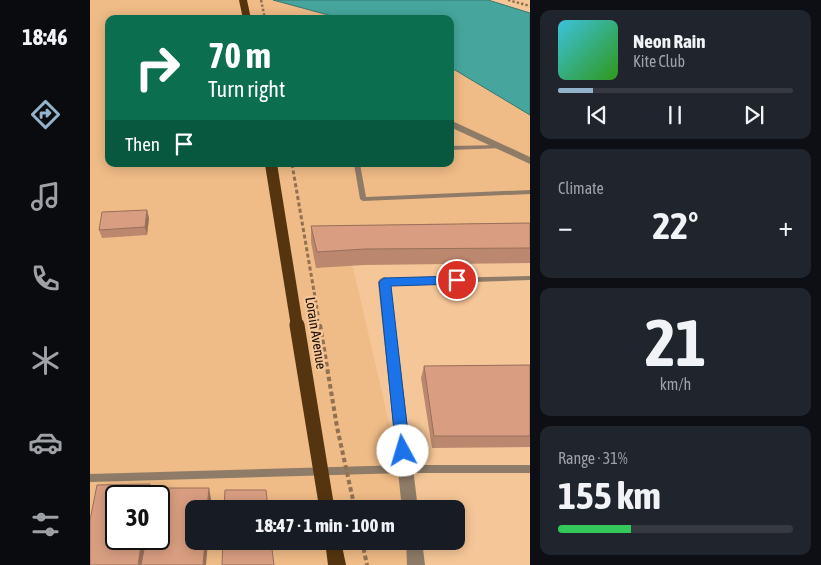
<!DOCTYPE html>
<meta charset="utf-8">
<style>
:root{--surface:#171b24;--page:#20242c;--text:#f1f3f6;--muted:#9ea1a6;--line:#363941;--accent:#93b2cc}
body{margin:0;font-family:"Asap Condensed",sans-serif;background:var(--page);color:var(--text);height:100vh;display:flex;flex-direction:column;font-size:19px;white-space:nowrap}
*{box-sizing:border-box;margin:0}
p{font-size:16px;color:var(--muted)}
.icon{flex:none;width:28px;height:28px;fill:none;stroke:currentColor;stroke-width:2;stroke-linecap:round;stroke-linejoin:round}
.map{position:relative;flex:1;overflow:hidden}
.panel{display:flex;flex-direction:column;gap:10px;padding:10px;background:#0d0f14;width:291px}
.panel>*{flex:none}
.hud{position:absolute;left:15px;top:15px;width:349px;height:152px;border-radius:10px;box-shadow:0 2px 12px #0003;background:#0b6e4f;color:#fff;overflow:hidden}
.speed{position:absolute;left:15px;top:485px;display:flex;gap:10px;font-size:25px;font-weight:700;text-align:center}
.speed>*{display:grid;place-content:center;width:65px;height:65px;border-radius:50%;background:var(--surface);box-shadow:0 2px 12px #0003;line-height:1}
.speed .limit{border:2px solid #111;border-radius:8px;background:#fff;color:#111}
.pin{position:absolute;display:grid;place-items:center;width:42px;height:42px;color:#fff;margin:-21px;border:2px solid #fff;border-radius:50%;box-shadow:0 1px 5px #0007}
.me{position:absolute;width:55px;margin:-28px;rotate:354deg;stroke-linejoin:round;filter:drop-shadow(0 0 4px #0008)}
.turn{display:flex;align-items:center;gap:18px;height:105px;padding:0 20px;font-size:22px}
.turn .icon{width:65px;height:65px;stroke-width:2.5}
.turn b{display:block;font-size:35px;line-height:42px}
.then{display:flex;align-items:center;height:48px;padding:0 20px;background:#0003;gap:10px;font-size:19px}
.big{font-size:38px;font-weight:700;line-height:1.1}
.panel .widget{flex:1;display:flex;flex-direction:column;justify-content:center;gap:8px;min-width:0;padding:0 18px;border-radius:10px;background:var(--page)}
.panel .dial{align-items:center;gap:0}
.dial b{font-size:65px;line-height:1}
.song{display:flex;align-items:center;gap:15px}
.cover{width:60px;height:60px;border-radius:8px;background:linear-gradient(135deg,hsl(190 70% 55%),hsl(110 70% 35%))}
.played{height:5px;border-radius:2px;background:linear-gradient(90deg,var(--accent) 15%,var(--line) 15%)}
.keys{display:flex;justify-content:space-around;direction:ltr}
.heat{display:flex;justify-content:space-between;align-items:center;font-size:28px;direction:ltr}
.charge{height:8px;border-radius:4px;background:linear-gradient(90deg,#34c759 31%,var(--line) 0)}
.trip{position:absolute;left:95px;top:500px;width:280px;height:50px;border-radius:10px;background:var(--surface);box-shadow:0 2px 12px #0003;font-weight:700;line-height:50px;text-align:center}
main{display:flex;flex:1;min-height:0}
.tab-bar{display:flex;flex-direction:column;width:90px;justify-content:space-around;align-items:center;background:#090b0e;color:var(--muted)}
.tab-bar .icon{width:35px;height:35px}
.tab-bar .selected{color:var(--accent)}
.tab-bar b{font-size:22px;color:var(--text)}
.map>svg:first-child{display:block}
.built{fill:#efbb86;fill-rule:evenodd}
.water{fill:#46a69d;stroke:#39776e}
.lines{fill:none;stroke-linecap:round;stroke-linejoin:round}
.path-far1{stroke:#917152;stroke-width:2.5;stroke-dasharray:2.5 2;stroke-linecap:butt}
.path{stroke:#917152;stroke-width:4;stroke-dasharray:4.5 3;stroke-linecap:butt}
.lane{fill:#8e7b68;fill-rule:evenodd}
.street{fill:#8e7b68;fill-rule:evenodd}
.primary{fill:#55350f;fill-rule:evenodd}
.path-bridge-far1{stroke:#917152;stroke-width:3;stroke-dasharray:4 2.5;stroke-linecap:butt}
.path-bridge{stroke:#917152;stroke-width:4;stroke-dasharray:4.5 3;stroke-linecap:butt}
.primary-bridge-far1{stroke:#55350f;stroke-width:12}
.primary-bridge{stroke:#55350f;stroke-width:15}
.wall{fill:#bb886f}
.shaded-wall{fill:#986f5a}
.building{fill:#d99e81;stroke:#986f5a}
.route{fill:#1a73e8;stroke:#114b97}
.labels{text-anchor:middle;stroke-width:4.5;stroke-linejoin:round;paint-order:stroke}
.street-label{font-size:14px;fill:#1a0a00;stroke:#f5c697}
</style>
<main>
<nav class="tab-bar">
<b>18:46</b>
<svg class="icon selected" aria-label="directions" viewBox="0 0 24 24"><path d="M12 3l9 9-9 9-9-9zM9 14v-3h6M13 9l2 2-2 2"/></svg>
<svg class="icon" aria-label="music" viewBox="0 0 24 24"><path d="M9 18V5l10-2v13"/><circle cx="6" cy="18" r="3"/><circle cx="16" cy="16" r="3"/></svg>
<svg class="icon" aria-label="phone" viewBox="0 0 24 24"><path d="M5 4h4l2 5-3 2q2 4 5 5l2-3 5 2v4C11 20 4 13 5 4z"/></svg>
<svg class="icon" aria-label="climate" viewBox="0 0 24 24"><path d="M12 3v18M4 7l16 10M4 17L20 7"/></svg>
<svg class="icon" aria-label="car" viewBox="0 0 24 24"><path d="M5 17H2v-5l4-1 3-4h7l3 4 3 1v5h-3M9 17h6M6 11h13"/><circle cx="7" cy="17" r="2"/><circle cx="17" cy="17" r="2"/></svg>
<svg class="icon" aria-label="filters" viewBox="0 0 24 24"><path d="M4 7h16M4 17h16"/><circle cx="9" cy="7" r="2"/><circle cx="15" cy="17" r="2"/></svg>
</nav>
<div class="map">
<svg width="440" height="565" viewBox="0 0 440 565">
<rect width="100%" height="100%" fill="#f5c697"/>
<path class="built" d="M0 0H183L253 19H19V164H360V67L440 115V227L255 233 319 509H104V541H327L332 565H0ZM26 496H69V539H26Z"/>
<path class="water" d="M183 0H398L440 13V115L360 67V19H253Z"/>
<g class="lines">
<g class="path-far1">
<path d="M171 0 175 19"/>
<path d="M418 0 440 6"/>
</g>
<path class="path" d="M272 541 277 565"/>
<g class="lane">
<path d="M411 145 413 146V148L360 150V146Z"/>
<path d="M264 164H270L276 197 440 190V194L273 201 270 199Z"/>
<path d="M440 276V280L294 285 291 282 294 279Z"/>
<path d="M315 465H440V473H315L0 482V474Z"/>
</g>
<g class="street">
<path d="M360 120 440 157V164L360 127Z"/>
<path d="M294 277 298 279 300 282 328 509H312L288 282 290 279Z"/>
<path d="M316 541H332L335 565H317Z"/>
</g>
<g class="primary">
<path d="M149 0H157L161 19H153Z"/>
<path d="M235 541H251L256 565H238Z"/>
</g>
<path class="path-bridge-far1" d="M202 164 230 326"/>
<path class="path-bridge" d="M230 325 247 427 265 509"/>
<path class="primary-bridge-far1" d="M181 164 207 326"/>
<path class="primary-bridge" d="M207 325 237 509"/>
</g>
<g class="wall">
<path d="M59 218 57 235 12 238 9 230Z"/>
<path d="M440 223V263L274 265 226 268 221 242V226Z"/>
<path d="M440 365V447L342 448 331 378 334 366Z"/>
</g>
<g class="shaded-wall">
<path d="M57 210 59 218 57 235 55 227Z"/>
<path d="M60 484 64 496H58Z"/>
<path d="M119 488 121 499V509H117Z"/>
<path d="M52 539H58L55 565H48Z"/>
<path d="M115 541H118L116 565H113Z"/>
</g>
<g class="building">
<path d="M57 210 55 227 9 230 12 212Z"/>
<path d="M440 223V248L275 249 227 252 221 226Z"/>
<path d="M440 365V436H344L334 366Z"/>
<path d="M60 484 58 496H26V539H52L48 565H0V520L7 485Z"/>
<path d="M66 488H119L117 509H104V541H115L113 565H51L56 539H69V496H64Z"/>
<path d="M135 490H176L178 509H134Z"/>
<path d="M133 541H181L184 565H132Z"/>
</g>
<path class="route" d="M367 276 373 280 367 284 301 286 320 451 318 455 313 457 308 455 306 451 289 282 294 278Z"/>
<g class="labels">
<g class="street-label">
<text transform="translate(226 333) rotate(81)" y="5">Lorain Avenue</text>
</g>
</g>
</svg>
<div class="speed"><div class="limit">30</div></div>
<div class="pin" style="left:367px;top:280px;background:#d93025"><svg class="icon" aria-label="arrive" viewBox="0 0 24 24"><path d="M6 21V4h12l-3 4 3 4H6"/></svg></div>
<svg class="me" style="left:313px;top:451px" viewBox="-20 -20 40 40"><circle r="19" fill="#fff"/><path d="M0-13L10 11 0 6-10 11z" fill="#1a73e8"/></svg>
<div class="trip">18:47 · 1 min · 100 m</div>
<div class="hud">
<div class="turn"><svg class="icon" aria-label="right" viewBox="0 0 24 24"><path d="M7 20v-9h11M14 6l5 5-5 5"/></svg><div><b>70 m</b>Turn right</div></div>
<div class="then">Then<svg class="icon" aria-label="arrive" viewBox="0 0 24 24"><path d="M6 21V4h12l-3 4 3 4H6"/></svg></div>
</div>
</div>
<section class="panel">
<div class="widget">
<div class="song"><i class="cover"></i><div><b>Neon Rain</b><p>Kite Club</p></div></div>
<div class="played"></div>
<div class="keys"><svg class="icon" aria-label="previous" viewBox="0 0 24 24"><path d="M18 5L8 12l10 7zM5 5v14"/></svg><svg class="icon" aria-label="pause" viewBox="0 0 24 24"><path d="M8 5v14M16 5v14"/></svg><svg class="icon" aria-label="next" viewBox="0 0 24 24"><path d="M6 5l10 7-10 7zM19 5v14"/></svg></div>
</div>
<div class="widget"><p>Climate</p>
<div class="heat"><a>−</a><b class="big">22°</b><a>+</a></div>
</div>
<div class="widget dial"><b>21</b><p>km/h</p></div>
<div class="widget"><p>Range · 31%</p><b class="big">155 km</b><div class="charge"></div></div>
</section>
</main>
